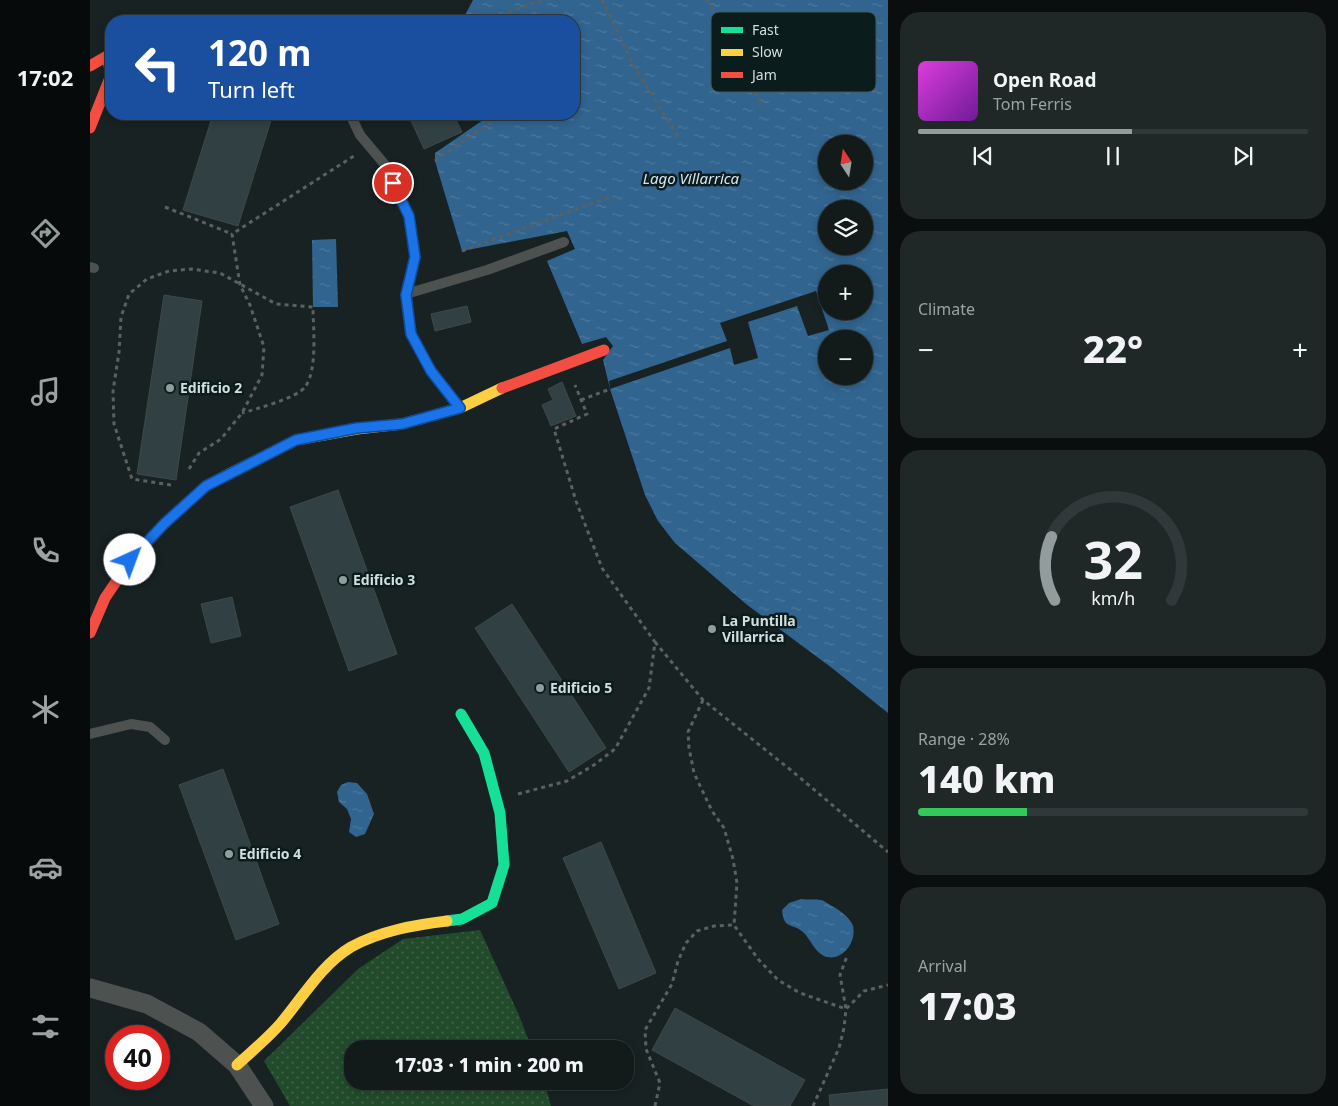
<!DOCTYPE html>
<meta charset="utf-8">
<style>
:root{--surface:#121a1a;--page:#1f2727;--text:#f1f3f6;--muted:#9ca1a2;--line:#313839;--accent:#929c9d}
body{margin:0;font-family:"Noto Sans",sans-serif;background:var(--page);color:var(--text);height:100vh;display:flex;flex-direction:column;font-size:19px;white-space:nowrap}
*{box-sizing:border-box;margin:0}
p{font-size:16px;color:var(--muted)}
.icon{flex:none;width:28px;height:28px;fill:none;stroke:currentColor;stroke-width:2;stroke-linecap:round;stroke-linejoin:round}
.map{position:relative;flex:1;overflow:hidden}
.details{display:flex;flex-direction:column;gap:12px;padding:12px;background:#0a0e0e;width:450px}
.details>*{flex:none}
.top-card{position:absolute;left:15px;top:15px;width:475px;height:105px;border-radius:20px;box-shadow:0 2px 8px #0003,0 0 0 1px var(--line);background:#1a4fa0;color:#fff;overflow:hidden}
.needle{width:32px;rotate:348deg}
.fabs{position:absolute;left:728px;top:135px;display:grid;gap:10px}
.fabs a{display:grid;place-items:center;width:55px;height:55px;border-radius:50%;background:var(--surface);box-shadow:0 2px 8px #0003,0 0 0 1px var(--line);font-size:25px}
.speed{position:absolute;left:15px;top:1025px;display:flex;gap:10px;font-size:25px;font-weight:700;text-align:center}
.speed>*{display:grid;place-content:center;width:65px;height:65px;border-radius:50%;background:var(--surface);box-shadow:0 2px 8px #0003,0 0 0 1px var(--line);line-height:1}
.speed .limit{border:8px solid #d22;background:#fff;color:#111}
.pin{position:absolute;display:grid;place-items:center;width:42px;height:42px;color:#fff;margin:-21px;border:2px solid #fff;border-radius:50%;box-shadow:0 1px 5px #0007}
.me{position:absolute;width:55px;margin:-28px;rotate:43deg;stroke-linejoin:round;filter:drop-shadow(0 0 4px #0008)}
.turn{display:flex;align-items:center;gap:18px;height:105px;padding:0 20px;font-size:22px}
.turn .icon{width:65px;height:65px;stroke-width:2.5}
.turn b{display:block;font-size:35px;line-height:42px}
.big{font-size:38px;font-weight:800;line-height:1.1}
.details .widget{flex:1;display:flex;flex-direction:column;justify-content:center;gap:8px;min-width:0;padding:0 18px;border-radius:20px;background:var(--page)}
.details .dial{align-items:center;gap:0}
.dial svg{height:130px;overflow:visible;fill:none;stroke:var(--line);stroke-width:7;stroke-linecap:round;text-anchor:middle}
.dial text{fill:var(--text);stroke:none}
.song{display:flex;align-items:center;gap:15px}
.cover{width:60px;height:60px;border-radius:8px;background:linear-gradient(135deg,hsl(300 70% 55%),hsl(280 70% 35%))}
.played{height:5px;border-radius:2px;background:linear-gradient(90deg,var(--accent) 55%,var(--line) 55%)}
.keys{display:flex;justify-content:space-around;direction:ltr}
.heat{display:flex;justify-content:space-between;align-items:center;font-size:28px;direction:ltr}
.charge{height:8px;border-radius:4px;background:linear-gradient(90deg,#34c759 28%,var(--line) 0)}
.trip{position:absolute;left:254px;top:1040px;width:290px;height:50px;border-radius:20px;background:var(--surface);box-shadow:0 2px 8px #0003,0 0 0 1px var(--line);font-weight:800;line-height:50px;text-align:center}
main{display:flex;flex:1;min-height:0}
.tabs{display:flex;flex-direction:column;width:90px;justify-content:space-around;align-items:center;background:#070a0a;color:var(--muted)}
.tabs .icon{width:35px;height:35px}
.tabs .active{color:var(--accent)}
.tabs b{font-size:22px;color:var(--text)}
.map>svg:first-child{display:block}
.grass{fill:url(#grass-dots)}
.water{fill:url(#water-ripples);fill-rule:evenodd}
.pier{fill:#182222}
.building{fill:#314042;stroke:#40484a}
.lines{fill:none;stroke-linecap:round;stroke-linejoin:round}
.path{stroke:#5c6060;stroke-width:3;stroke-dasharray:4 4;stroke-linecap:butt}
.lane{stroke:#4d5150;stroke-width:10}
.street{stroke:#4d5150;stroke-width:19}
.fast{stroke:#16e098;stroke-width:11}
.slow{stroke:#ffcf43;stroke-width:11}
.jam{stroke:#f24e42;stroke-width:11}
.route-casing{stroke:#114b97;stroke-width:12}
.route{stroke:#1a73e8;stroke-width:9}
.poi-dot{fill:#929c9d;stroke:#0b1c1c;stroke-width:2}
.labels{text-anchor:middle;stroke-width:5;stroke-linejoin:round;paint-order:stroke}
.poi-label{font-size:14px;font-weight:bold;fill:#d4dedf;stroke:#0b1c1c;text-anchor:start}
.water-label{font-size:15px;font-style:italic;fill:#d7e6f4;stroke:#0b1c1c}
.key{fill:#0b1c1c;stroke:#475656;stroke-width:1}
.key-label{font-size:14px;fill:#d4dedf}
</style>
<main>
<nav class="tabs">
<b>17:02</b>
<svg class="icon active" aria-label="directions" viewBox="0 0 24 24"><path d="M12 3l9 9-9 9-9-9zM9 14v-3h6M13 9l2 2-2 2"/></svg>
<svg class="icon" aria-label="music" viewBox="0 0 24 24"><path d="M9 18V5l10-2v13"/><circle cx="6" cy="18" r="3"/><circle cx="16" cy="16" r="3"/></svg>
<svg class="icon" aria-label="phone" viewBox="0 0 24 24"><path d="M5 4h4l2 5-3 2q2 4 5 5l2-3 5 2v4C11 20 4 13 5 4z"/></svg>
<svg class="icon" aria-label="climate" viewBox="0 0 24 24"><path d="M12 3v18M4 7l16 10M4 17L20 7"/></svg>
<svg class="icon" aria-label="car" viewBox="0 0 24 24"><path d="M5 17H2v-5l4-1 3-4h7l3 4 3 1v5h-3M9 17h6M6 11h13"/><circle cx="7" cy="17" r="2"/><circle cx="17" cy="17" r="2"/></svg>
<svg class="icon" aria-label="filters" viewBox="0 0 24 24"><path d="M4 7h16M4 17h16"/><circle cx="9" cy="7" r="2"/><circle cx="15" cy="17" r="2"/></svg>
</nav>
<div class="map">
<svg width="798" height="1106" viewBox="0 0 798 1106">
<defs>
<pattern id="grass-dots" width="8" height="8" patternUnits="userSpaceOnUse" patternTransform="scale(1.25)"><rect width="8" height="8" fill="#224b2b"/><path d="M2 2h.1M6 6h.1" fill="none" stroke="#416449" stroke-width="1.8" stroke-linecap="round"/></pattern>
<pattern id="water-ripples" width="26" height="14" patternUnits="userSpaceOnUse" patternTransform="scale(1.25)"><rect width="26" height="14" fill="#31648f"/><path d="M2 4q2-2 4 0t4 0M15 11q2-2 4 0t4 0" fill="none" stroke="#4e7a9e"/></pattern>
</defs>
<rect width="100%" height="100%" fill="#182222"/>
<path class="grass" d="M390 930 428 1013 442 1049H262V1081H454L461 1106H200L174 1061 268 969 313 939Z"/>
<g class="water">
<path d="M383 0H798V713L742 668 656 604 585 543 568 521 555 495 520 389 513 360 523 346 516 337 492 344 457 261 485 249 477 231 372 251 345 161V153L393 120 396 114H484V21H372ZM736 144H774V181H736ZM736 209H774V246H736ZM736 274H774V311H736ZM736 339H774V376H736Z"/>
<path d="M246 239 248 307H223L222 240Z"/>
<path d="M258 782 267 783 277 794 284 814 275 834 266 837 259 832 261 819 257 809 249 802 247 792 251 785Z"/>
<path d="M711 899C718 900 725 899 731 900 735 901 740 905 744 907 751 911 761 919 763 926 767 943 751 963 734 956 725 952 720 939 714 933 703 922 694 931 692 910L699 903Z"/>
</g>
<path class="pier" d="M726 291 739 330 718 336 707 306 658 322 668 358 644 365 640 348 520 389 519 381 637 341 630 323Z"/>
<g class="building">
<path d="M123 114H183L148 226 93 210Z"/>
<path d="M318 114H363L372 132 334 149Z"/>
<path d="M74 295 112 301 86 480 47 474Z"/>
<path d="M377 306 381 322 345 331 341 314Z"/>
<path d="M472 382 486 416 461 426 452 405 463 400 458 389Z"/>
<path d="M248 490 307 654 259 671 200 507Z"/>
<path d="M142 597 151 636 121 643 111 604Z"/>
<path d="M422 604 516 748 479 772 385 628Z"/>
<path d="M133 769 189 924 146 940 89 785Z"/>
<path d="M511 842 566 973 529 989 473 858Z"/>
<path d="M585 1008 715 1080 700 1106H664L562 1050Z"/>
<path d="M798 1089V1106H740L739 1095Z"/>
</g>
<g class="lines">
<g class="path">
<path d="M512 0 545 68 589 138"/>
<path d="M617 0 646 52 673 108"/>
<path d="M396 21 451 0"/>
<path d="M345 161 414 114"/>
<path d="M75 207 142 234"/>
<path d="M372 251 520 197"/>
<path d="M491 400 520 389"/>
<path d="M99 469 109 453 131 439 152 413 172 375 174 347 160 305 150 285 142 234 267 154"/>
<path d="M81 485 42 479 24 424 23 391 29 352 31 317 39 294 57 279 79 271 101 269 130 273 186 304 223 307C223 327 228 370 215 387 207 398 166 409 152 413"/>
<path d="M565 642 613 700 702 771 798 852"/>
<path d="M613 700 598 732 599 748 604 773 622 811 634 828 643 859 647 883 644 925 668 959 688 980 710 993 756 1009 774 991 798 985"/>
<path d="M428 794 477 781 504 765 525 749 559 688 565 642 512 568 486 501 464 429 497 414 485 385"/>
<path d="M565 1106 570 1083 556 1049 555 1030 582 984 588 961 596 943 607 931 624 926 644 925"/>
<path d="M723 1106 749 1048 754 1028 756 1009 750 975 757 956"/>
</g>
<g class="lane">
<path d="M260 114 270 135 296 166 319 216 325 257 316 295 321 334 341 371 369 408"/>
<path d="M0 267 4 268"/>
<path d="M316 294 397 270 474 242"/>
<path d="M0 734 41 724 60 727 75 740"/>
</g>
<path class="street" d="M0 988 57 1004 109 1032 147 1065 174 1106"/>
<path class="fast" d="M357 921 372 919 402 903 414 865 410 813 394 753 371 714"/>
<g class="slow">
<path d="M139 474 206 440 267 429 312 424 370 408 412 388"/>
<path d="M147 1065C162 1051 178 1038 191 1023 213 997 231 965 261 947 290 931 324 925 357 921"/>
</g>
<g class="jam">
<path d="M0 66 17 56 21 75 0 128"/>
<path d="M412 388 514 350"/>
<path d="M0 633 15 598 40 561 74 524 116 486 139 474"/>
</g>
</g>
<g class="lines">
<defs>
<path id="route" d="M40 560 74 524 116 486 206 440 267 428 312 424 370 408 341 371 321 334 316 295 325 257 319 216 303 183"/>
</defs>
<use href="#route" class="route-casing"/>
<use href="#route" class="route"/>
</g>
<g class="poi-dot">
<circle cx="80" cy="388" r="5"/>
<circle cx="253" cy="580" r="5"/>
<circle cx="622" cy="629" r="5"/>
<circle cx="450" cy="688" r="5"/>
<circle cx="139" cy="854" r="5"/>
</g>
<g class="labels">
<g class="poi-label">
<text x="90" y="393">Edificio 2</text>
<text x="263" y="585">Edificio 3</text>
<text x="632" y="626">La Puntilla<tspan x="632" dy="16">Villarrica</tspan></text>
<text x="460" y="693">Edificio 5</text>
<text x="149" y="859">Edificio 4</text>
</g>
<g class="water-label">
<text x="601" y="184">Lago Villarrica</text>
</g>
</g>
<rect x="621" y="12" width="165" height="80" rx="8" class="key"/>
<rect x="631" y="27" width="22" height="6" fill="#16e098"/>
<rect x="631" y="49" width="22" height="7" fill="#ffcf43"/>
<rect x="631" y="72" width="22" height="6" fill="#f24e42"/>
<g class="key-label">
<text x="662" y="35">Fast</text>
<text x="662" y="57">Slow</text>
<text x="662" y="80">Jam</text>
</g>
</svg>
<div class="fabs">
<a><svg class="needle" viewBox="-14 -14 28 28"><path d="M0-13l5 13h-10z" fill="#e53935"/><path d="M0 13l5-13h-10z" fill="#9ca1a2"/></svg></a>
<a><svg class="icon" aria-label="layers" viewBox="0 0 24 24"><path d="M12 4l9 5-9 5-9-5zM3 14l9 5 9-5"/></svg></a>
<a>+</a>
<a>−</a>
</div>
<div class="speed"><div class="limit">40</div></div>
<div class="pin" style="left:303px;top:183px;background:#d93025"><svg class="icon" aria-label="arrive" viewBox="0 0 24 24"><path d="M6 21V4h12l-3 4 3 4H6"/></svg></div>
<svg class="me" style="left:40px;top:560px" viewBox="-20 -20 40 40"><circle r="19" fill="#fff"/><path d="M0-13L10 11 0 6-10 11z" fill="#1a73e8"/></svg>
<div class="trip">17:03 · 1 min · 200 m</div>
<div class="top-card">
<div class="turn"><svg class="icon" aria-label="left" viewBox="0 0 24 24"><path d="M17 20v-9H6M10 6l-5 5 5 5"/></svg><div><b>120 m</b>Turn left</div></div>
</div>
</div>
<section class="details">
<div class="widget">
<div class="song"><i class="cover"></i><div><b>Open Road</b><p>Tom Ferris</p></div></div>
<div class="played"></div>
<div class="keys"><svg class="icon" aria-label="previous" viewBox="0 0 24 24"><path d="M18 5L8 12l10 7zM5 5v14"/></svg><svg class="icon" aria-label="pause" viewBox="0 0 24 24"><path d="M8 5v14M16 5v14"/></svg><svg class="icon" aria-label="next" viewBox="0 0 24 24"><path d="M6 5l10 7-10 7zM19 5v14"/></svg></div>
</div>
<div class="widget"><p>Climate</p>
<div class="heat"><a>−</a><b class="big">22°</b><a>+</a></div>
</div>
<div class="widget dial"><svg viewBox="0 0 100 80">
<path d="M14 69A42 42 0 1 1 86 69"/>
<path d="M14 69A42 42 0 0 1 12 30" stroke="#929c9d"/>
<text x="50" y="56" font-size="32" font-weight="700">32</text>
<text x="50" y="72" font-size="11">km/h</text>
</svg></div>
<div class="widget"><p>Range · 28%</p><b class="big">140 km</b><div class="charge"></div></div>
<div class="widget"><p>Arrival</p><b class="big">17:03</b></div>
</section>
</main>
